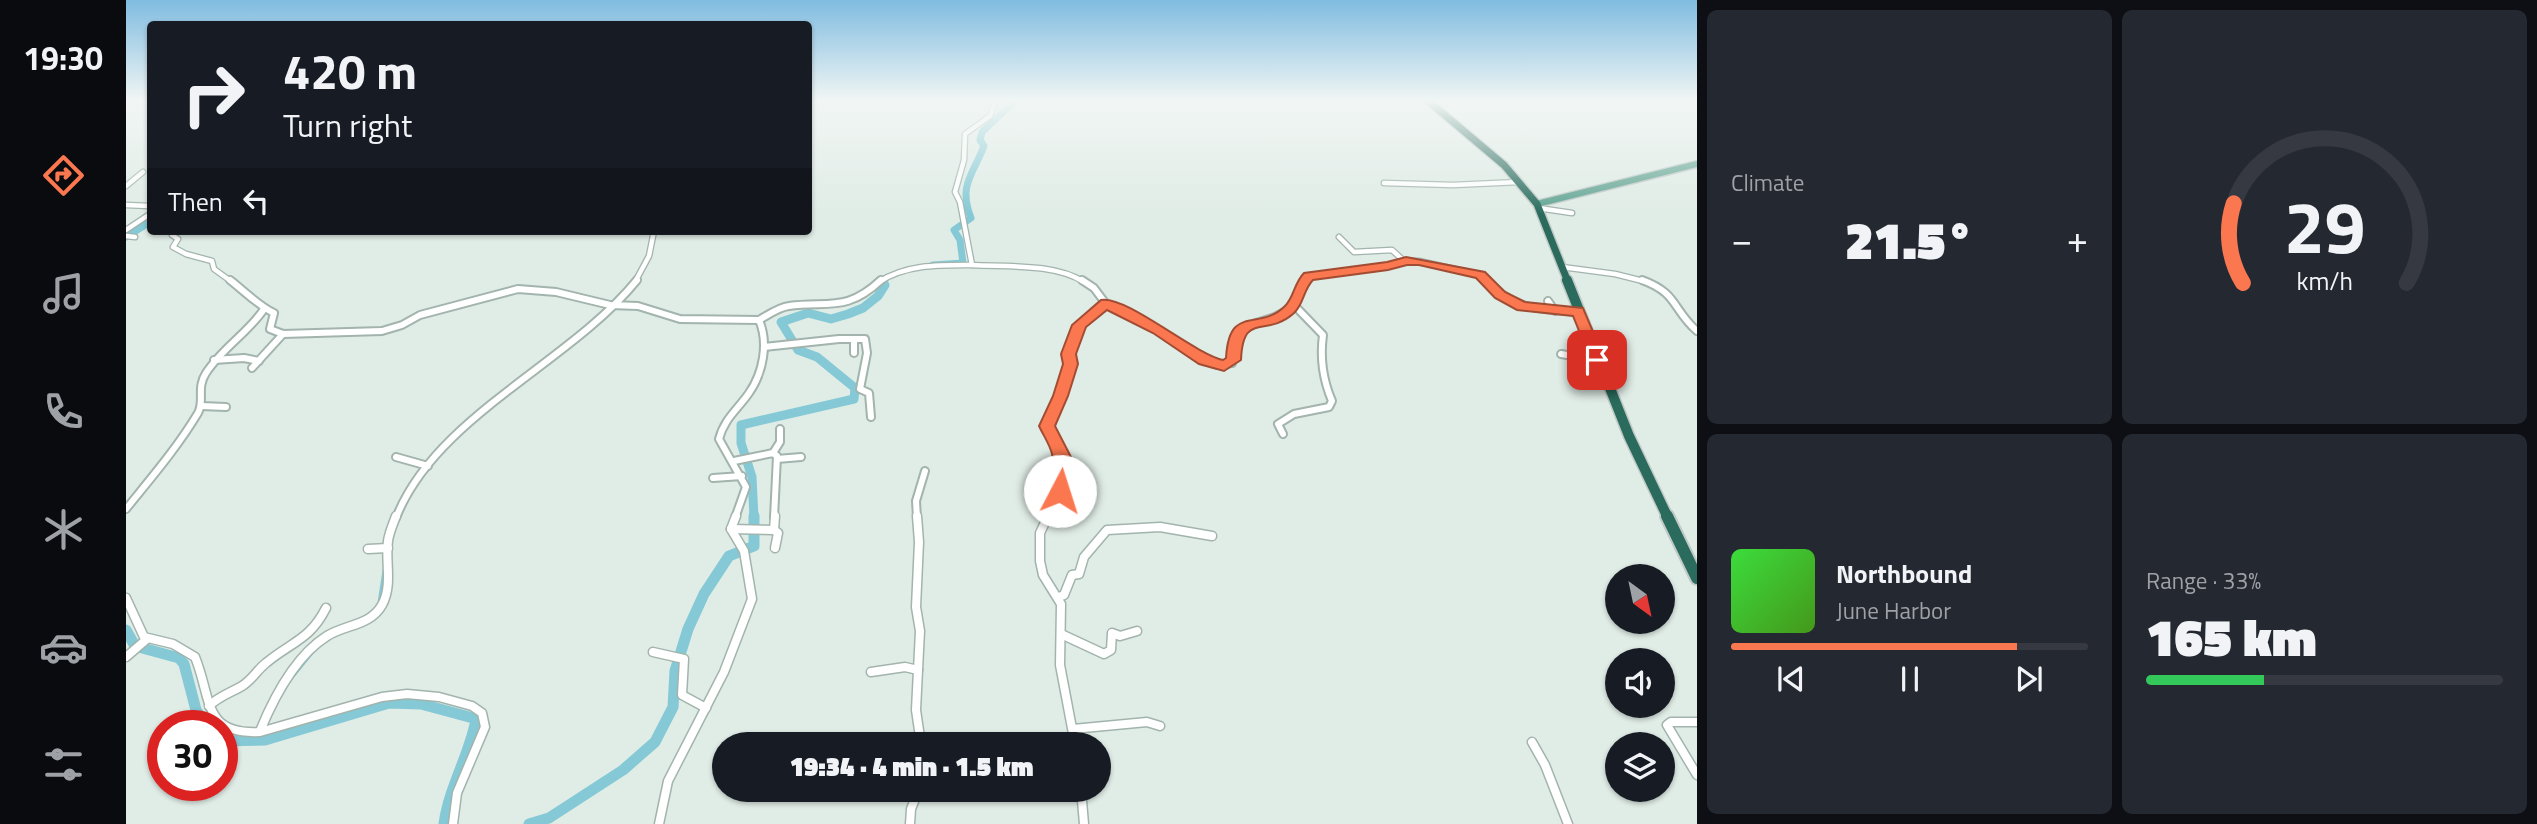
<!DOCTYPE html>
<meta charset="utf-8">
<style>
:root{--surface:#171b24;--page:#242831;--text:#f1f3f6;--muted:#9ea1a6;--line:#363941;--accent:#fa774f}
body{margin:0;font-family:"Titillium Web",sans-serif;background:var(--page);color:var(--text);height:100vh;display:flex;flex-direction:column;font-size:26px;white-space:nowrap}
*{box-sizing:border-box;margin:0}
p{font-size:23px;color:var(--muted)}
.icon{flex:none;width:38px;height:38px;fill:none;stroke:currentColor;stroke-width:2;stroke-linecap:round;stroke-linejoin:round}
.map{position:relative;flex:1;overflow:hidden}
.side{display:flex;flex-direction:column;gap:10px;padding:10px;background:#0d0f14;width:840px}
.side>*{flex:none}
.banner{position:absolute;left:21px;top:21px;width:665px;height:214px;border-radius:7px;box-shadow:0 2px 5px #0004;background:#171b24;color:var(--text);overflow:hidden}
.needle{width:46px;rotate:147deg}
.controls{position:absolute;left:1479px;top:564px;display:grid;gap:14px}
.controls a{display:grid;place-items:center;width:70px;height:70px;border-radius:50%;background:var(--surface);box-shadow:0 2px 5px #0004;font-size:35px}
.speed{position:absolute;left:21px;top:710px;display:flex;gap:14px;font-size:35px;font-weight:700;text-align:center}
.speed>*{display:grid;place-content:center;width:91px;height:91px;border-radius:50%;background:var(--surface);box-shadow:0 2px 5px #0004;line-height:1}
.speed .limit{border:10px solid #d22;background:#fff;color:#111}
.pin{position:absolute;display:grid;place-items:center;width:60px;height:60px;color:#fff;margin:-30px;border-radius:14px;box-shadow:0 4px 10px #0006}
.me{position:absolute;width:77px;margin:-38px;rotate:5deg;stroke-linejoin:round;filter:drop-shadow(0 0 5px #0008)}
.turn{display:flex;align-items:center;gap:24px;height:147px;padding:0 21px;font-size:32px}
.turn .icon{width:91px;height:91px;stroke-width:2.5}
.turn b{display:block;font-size:49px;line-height:60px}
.then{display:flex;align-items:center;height:66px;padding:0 21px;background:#0003;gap:14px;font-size:26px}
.big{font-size:52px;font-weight:800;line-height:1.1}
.side .card{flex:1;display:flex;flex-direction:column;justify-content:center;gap:10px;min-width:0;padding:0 24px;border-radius:10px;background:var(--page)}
.side .dial{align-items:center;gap:0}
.dial svg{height:182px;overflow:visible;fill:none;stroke:var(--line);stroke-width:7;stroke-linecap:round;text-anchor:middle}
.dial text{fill:var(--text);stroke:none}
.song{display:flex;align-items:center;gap:21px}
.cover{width:84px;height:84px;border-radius:10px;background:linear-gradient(135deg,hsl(120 70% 55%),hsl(100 70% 35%))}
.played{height:7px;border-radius:4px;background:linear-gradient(90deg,var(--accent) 80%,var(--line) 80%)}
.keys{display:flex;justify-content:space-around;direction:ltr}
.heat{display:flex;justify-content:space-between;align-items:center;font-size:38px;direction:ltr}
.charge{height:10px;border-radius:5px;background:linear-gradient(90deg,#34c759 33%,var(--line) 0)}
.side .tiles{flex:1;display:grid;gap:10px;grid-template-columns:repeat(2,1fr)}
.trip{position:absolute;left:586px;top:732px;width:399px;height:70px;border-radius:35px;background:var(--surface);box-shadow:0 2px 5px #0004;font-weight:800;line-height:70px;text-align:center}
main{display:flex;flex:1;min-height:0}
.menu{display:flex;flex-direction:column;width:126px;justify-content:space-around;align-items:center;background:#090b0e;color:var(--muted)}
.menu .icon{width:49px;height:49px}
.menu .on{color:var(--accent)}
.menu b{font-size:32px;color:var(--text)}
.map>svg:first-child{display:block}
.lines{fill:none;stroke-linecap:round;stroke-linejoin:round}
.stream-far1{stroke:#84c9d5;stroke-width:2}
.stream{stroke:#84c9d5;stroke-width:2.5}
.river-far2{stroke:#84c9d5;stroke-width:7}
.river-far1{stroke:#84c9d5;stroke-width:9}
.river{stroke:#84c9d5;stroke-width:11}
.minor-far2-casing{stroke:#a2b4ad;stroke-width:7}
.minor-far1-casing{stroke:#a2b4ad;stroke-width:10}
.minor-casing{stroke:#a2b4ad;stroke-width:11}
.major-casing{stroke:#c0c9c6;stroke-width:9}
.highway-far2-casing{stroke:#c0c9c6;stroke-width:10}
.highway-far1-casing{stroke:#c0c9c6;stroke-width:13}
.highway-casing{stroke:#c0c9c6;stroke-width:16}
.minor-far2{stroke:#fff;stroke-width:4.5}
.minor-far1{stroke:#fff;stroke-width:6}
.minor{stroke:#fff;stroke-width:8}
.major{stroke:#61a492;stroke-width:6}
.highway-far2{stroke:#2a6b5d;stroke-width:7}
.highway-far1{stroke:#2a6b5d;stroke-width:10}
.highway{stroke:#2a6b5d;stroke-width:12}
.route{fill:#fa774f;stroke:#a24d33;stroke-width:2}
</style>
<main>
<nav class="menu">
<b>19:30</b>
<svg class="icon on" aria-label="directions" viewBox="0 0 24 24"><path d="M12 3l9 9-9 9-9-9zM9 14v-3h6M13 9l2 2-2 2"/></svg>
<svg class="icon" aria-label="music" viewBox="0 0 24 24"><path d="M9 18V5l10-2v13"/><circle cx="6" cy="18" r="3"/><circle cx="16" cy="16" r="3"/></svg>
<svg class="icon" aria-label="phone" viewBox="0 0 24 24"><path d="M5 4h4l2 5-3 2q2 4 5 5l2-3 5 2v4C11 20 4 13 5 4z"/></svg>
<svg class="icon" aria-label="climate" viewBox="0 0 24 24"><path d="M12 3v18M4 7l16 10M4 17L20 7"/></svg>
<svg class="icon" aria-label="car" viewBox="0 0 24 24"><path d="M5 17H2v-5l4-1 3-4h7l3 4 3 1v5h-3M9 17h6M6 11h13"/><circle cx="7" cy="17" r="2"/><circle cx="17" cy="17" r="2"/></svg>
<svg class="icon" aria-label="filters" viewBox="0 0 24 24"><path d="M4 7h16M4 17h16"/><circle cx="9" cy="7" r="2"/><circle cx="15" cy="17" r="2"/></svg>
</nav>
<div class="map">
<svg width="1571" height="824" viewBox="0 0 1571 824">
<rect width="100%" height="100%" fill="#e0ece6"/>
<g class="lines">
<path class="stream-far1" d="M454 339 481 316"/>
<g class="stream">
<path d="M253 601 258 569"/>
<path d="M163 682 188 651"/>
</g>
<g class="river-far2">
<path d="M0 237 24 222"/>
<path d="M807 265 837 263 834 240 828 230 845 218C832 185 847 175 858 146L854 140 856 132 890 100"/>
<path d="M755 282 758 280"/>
</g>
<path class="river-far1" d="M628 518 626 477 615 443V425L728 399 729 388 691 357 672 350 655 322 682 313 705 319 722 314 737 308 752 296 759 285 752 284 758 280"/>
<g class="river">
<path d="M0 630 9 646 53 658 58 664 70 710 81 726"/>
<path d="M96 741 139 740 263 703 295 704 347 718 350 720C343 756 323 787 318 824"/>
<path d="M403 824 423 818 497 770 529 742 547 707 549 671 562 629 578 594 603 556 628 546V516"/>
</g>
<defs>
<g id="minor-far2">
<path d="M870 100 864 116 839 134 838 160 829 192 834 202 846 265C880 267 929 263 958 282"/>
<path d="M1258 183 1327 185 1393 182"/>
<path d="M0 186 17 172"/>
<path d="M0 205 24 206"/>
<path d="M1412 208 1446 213"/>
<path d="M0 230 24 214"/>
<path d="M50 231 46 235 52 239 47 247 60 254 86 261 88 269 106 282"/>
<path d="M0 236 9 237"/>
<path d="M1213 237 1228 252 1266 250 1278 261"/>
<path d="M1436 267 1489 274 1521 282"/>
<path d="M509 282 523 256 528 231"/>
<path d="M753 282C781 264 814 265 846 265"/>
<path d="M1178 282 1183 276 1262 266 1280 261H1293L1355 275 1361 282"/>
</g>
<g id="minor-far1">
<path d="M104 280C117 290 134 307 148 313L144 329 157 334 256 331 276 325 294 315 392 289 430 292 484 305 512 306 554 319 633 320"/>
<path d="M956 280 968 288 980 304 1032 330 1078 361 1091 365 1106 363 1107 344 1112 333 1124 325 1149 317 1164 309 1179 280"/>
<path d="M1360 280C1390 312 1411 308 1452 312"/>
<path d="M1516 280C1552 293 1546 309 1571 331"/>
<path d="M1422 301 1429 311"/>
<path d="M728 339V353"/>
<path d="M638 347 713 339H739L741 353 734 389 743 393 745 417"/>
<path d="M1435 354 1471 360"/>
<path d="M88 360 118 358 133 361"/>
<path d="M126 368 157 334"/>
<path d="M75 406 100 407"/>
<path d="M1157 434 1152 424 1168 414 1203 407 1206 401C1197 380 1194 357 1197 335L1168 305"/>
<path d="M647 453 654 442V429"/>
<path d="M270 457 302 466"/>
<path d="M651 459 675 457"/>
<path d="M608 461 647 453 651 456 648 518"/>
<path d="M587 478 616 476"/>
<path d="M0 509C25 478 51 448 72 413 79 401 70 388 80 373 96 348 122 333 138 309"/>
<path d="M270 518C309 417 444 363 511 280"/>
<path d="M609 518 620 487 593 439C598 419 612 409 623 393 637 373 643 343 633 320 642 315 653 307 663 306 703 301 721 312 755 280"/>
<path d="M791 518 790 501 799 471"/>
<path d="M920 518 926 513 940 511 941 507 932 478C941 458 930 445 921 426L943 369 947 337 956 325 980 304"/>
</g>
<g id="minor">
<path d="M649 516 648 530 652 533 649 548"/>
<path d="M791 516 793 542 790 607 794 631 792 670"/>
<path d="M922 516 914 533V561L917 575 935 604 934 665 949 744"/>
<path d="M605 529 648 530"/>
<path d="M242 549 262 548"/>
<path d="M933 597 938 595 946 575 953 574 958 557 981 530 1034 527 1086 536"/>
<path d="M0 598 18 637 47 644 69 657C86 698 76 735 134 732L256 697 281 694 313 697 346 706 356 713 359 727 331 793 327 824"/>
<path d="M935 634 978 654 985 650 986 633 994 636 1011 631"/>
<path d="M527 652 558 659 556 695 580 708"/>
<path d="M0 657 21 639"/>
<path d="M745 672 779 667 792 670 790 710 795 744"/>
<path d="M83 706C93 696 104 693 116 686 126 680 131 670 140 663 165 642 184 640 200 608"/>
<path d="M1571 722H1545L1541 725 1571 775"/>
<path d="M947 729 1021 722 1034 726"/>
<path d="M134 731C148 697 169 656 201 636 220 624 244 626 256 605 267 585 259 562 262 541 263 533 267 524 270 516"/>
<path d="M1406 742 1419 765 1442 824"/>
<path d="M955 789 958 824"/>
<path d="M533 824 542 781 598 672 626 599 618 551 605 529 610 516"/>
<path d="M784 824 785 809 793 789"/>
</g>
<path id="major" d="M1411 204 1571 164"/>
<path id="highway-far2" d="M1301 100 1378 165 1411 204 1442 282"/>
<path id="highway-far1" d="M1441 280 1503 436 1542 518"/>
<path id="highway" d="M1541 516 1571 578"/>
</defs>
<use href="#minor-far2" class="minor-far2-casing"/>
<use href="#minor-far1" class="minor-far1-casing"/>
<use href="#minor" class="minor-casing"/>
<use href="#major" class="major-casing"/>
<use href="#highway-far2" class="highway-far2-casing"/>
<use href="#highway-far1" class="highway-far1-casing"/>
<use href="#highway" class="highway-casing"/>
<use href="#minor-far2" class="minor-far2"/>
<use href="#minor-far1" class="minor-far1"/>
<use href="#minor" class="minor"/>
<use href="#major" class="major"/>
<use href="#highway-far2" class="highway-far2"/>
<use href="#highway-far1" class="highway-far1"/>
<use href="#highway" class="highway"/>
</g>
<linearGradient id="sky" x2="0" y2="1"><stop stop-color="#80bce0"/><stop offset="0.47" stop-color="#f1f6f4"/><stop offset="1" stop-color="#f1f6f4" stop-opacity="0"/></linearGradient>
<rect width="1571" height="215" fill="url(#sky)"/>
<path class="route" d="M1280 257 1359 272 1379 292 1399 302 1457 308 1479 360 1471 365 1466 363 1447 316 1391 310 1369 298 1350 278 1293 265H1281L1262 270 1187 280C1177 290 1178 305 1167 314 1139 338 1117 311 1115 360L1098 371 1073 364 1027 333 981 310 960 327 950 354 952 364 942 396 929 426 945 457V467L941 476 943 491 940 496H928L923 475C933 456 921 443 913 426L927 396 937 364 935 354 946 325 975 300C1000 295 1067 353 1097 360L1100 358C1103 303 1133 332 1159 306 1168 297 1168 283 1178 273L1261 262Z"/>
</svg>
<div class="controls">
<a><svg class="needle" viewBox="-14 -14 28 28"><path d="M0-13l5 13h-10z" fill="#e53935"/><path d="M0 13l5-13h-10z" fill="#9ea1a6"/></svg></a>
<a><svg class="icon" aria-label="sound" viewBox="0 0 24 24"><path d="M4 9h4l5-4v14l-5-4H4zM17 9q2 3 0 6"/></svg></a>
<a><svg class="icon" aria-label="layers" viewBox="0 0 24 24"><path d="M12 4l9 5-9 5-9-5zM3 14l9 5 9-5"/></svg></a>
</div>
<div class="speed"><div class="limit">30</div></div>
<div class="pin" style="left:1471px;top:360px;background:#d93025"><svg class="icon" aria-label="arrive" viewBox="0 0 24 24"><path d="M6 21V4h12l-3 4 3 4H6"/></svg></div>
<svg class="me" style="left:934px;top:491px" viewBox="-20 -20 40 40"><circle r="19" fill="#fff"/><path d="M0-13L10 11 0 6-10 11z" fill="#fa774f"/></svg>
<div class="trip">19:34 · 4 min · 1.5 km</div>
<div class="banner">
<div class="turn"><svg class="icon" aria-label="right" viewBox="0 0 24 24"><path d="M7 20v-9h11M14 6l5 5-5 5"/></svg><div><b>420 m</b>Turn right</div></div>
<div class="then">Then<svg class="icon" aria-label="left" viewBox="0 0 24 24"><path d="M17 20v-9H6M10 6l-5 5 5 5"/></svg></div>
</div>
</div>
<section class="side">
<div class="tiles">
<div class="card"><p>Climate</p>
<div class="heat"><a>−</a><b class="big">21.5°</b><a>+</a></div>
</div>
<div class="card dial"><svg viewBox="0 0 100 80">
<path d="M14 69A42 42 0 1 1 86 69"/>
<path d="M14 69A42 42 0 0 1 10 34" stroke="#fa774f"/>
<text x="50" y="56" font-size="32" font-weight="700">29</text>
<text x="50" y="72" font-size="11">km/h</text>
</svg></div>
<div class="card">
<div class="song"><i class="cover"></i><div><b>Northbound</b><p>June Harbor</p></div></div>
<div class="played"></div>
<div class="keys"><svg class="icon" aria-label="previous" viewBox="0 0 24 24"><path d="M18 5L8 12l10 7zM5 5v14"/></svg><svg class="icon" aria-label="pause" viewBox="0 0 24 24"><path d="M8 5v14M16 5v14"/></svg><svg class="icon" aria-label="next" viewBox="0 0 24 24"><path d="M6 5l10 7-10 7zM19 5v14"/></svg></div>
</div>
<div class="card"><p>Range · 33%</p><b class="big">165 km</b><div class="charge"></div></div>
</div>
</section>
</main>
